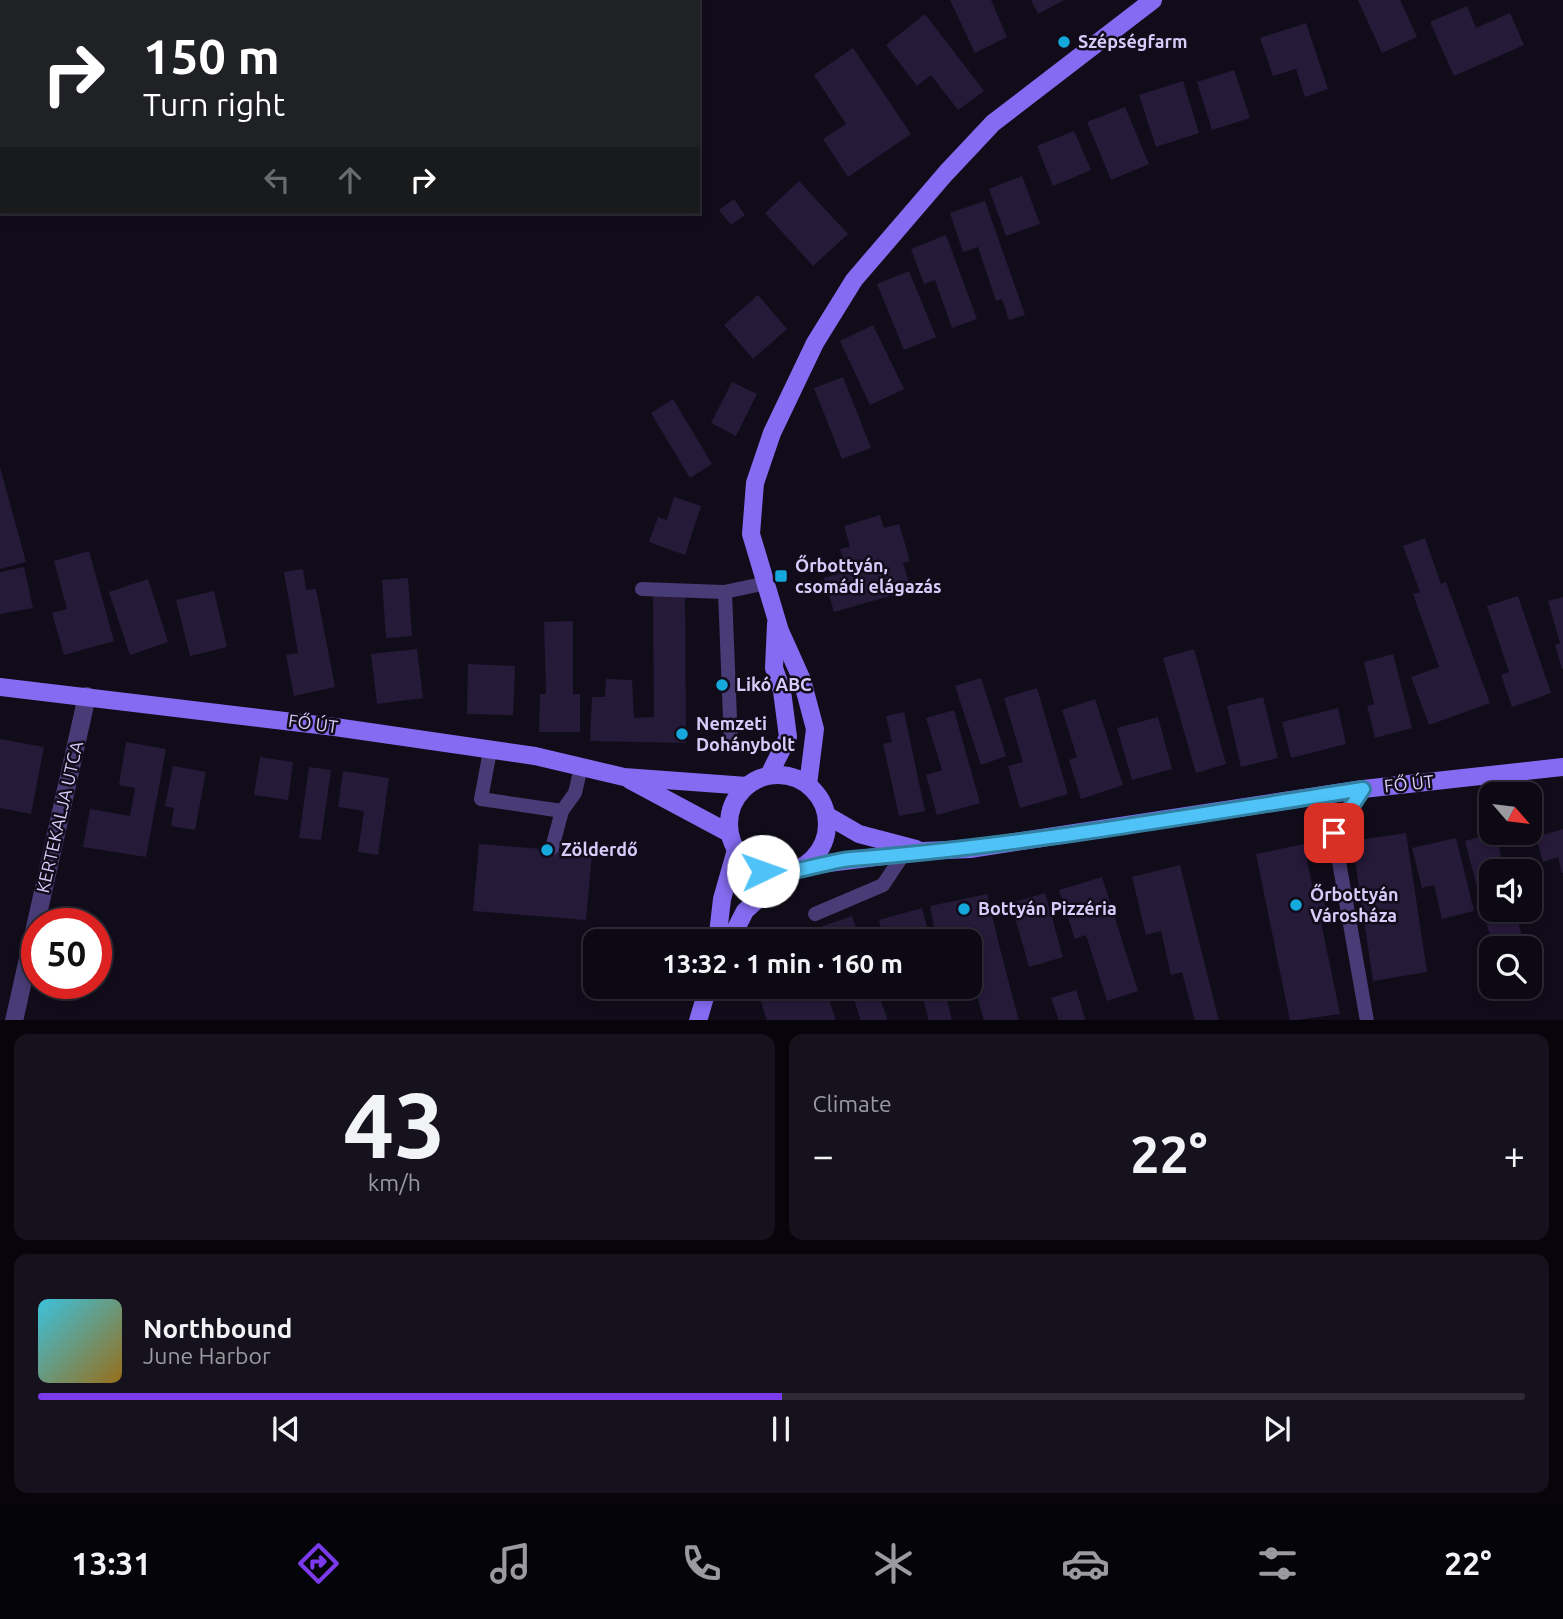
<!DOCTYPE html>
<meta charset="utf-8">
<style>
:root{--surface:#0d0914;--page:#16121d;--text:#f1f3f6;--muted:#9a9aa0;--line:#2d2a34;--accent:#7c3aed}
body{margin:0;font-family:Ubuntu,sans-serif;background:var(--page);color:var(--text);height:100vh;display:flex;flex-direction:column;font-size:26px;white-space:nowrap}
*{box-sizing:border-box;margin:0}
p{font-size:23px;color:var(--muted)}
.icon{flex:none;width:38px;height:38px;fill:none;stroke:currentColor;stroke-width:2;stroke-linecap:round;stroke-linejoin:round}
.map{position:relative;height:1020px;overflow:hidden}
.sheet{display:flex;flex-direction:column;gap:14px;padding:14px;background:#07050b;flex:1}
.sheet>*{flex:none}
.top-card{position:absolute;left:0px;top:0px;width:700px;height:214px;box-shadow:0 4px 10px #0003,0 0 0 2px var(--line);background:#202124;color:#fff;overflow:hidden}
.needle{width:46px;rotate:118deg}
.tools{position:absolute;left:1479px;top:782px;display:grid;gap:14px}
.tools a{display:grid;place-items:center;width:63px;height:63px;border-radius:14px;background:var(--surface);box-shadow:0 4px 10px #0003,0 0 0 2px var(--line);font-size:35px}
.speed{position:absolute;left:21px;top:908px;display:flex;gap:14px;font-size:35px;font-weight:700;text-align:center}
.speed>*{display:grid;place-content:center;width:91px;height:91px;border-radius:50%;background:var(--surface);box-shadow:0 4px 10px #0003,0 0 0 2px var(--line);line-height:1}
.speed .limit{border:10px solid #d22;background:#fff;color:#111}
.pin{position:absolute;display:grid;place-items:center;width:60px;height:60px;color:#fff;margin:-30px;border-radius:14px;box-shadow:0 4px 10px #0006}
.me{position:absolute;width:77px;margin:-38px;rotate:87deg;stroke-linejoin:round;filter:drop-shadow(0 0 5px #0008)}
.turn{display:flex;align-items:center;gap:24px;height:147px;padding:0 28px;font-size:32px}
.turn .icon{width:91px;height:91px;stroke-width:2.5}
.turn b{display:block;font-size:49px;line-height:60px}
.lanes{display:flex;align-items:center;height:66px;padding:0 28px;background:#0003;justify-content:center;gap:35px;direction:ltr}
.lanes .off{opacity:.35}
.big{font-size:52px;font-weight:600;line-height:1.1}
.sheet .card{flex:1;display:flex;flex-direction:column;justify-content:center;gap:10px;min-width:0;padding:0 24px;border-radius:14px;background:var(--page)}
.sheet .dial{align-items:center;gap:0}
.dial b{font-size:91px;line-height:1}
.song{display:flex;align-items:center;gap:21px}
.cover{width:84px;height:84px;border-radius:10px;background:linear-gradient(135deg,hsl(190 70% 55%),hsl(40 70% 35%))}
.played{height:7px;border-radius:4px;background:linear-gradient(90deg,var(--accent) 50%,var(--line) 50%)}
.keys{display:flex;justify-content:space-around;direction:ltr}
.heat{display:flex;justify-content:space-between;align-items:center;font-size:38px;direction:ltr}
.sheet .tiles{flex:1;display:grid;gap:14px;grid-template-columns:1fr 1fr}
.card:last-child{grid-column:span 2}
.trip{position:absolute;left:583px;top:929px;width:399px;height:70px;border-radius:14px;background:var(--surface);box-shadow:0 4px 10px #0003,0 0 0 2px var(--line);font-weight:600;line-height:70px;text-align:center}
.tab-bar{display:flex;height:112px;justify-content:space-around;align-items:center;background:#050408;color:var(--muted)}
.tab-bar .icon{width:49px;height:49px}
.tab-bar .on{color:var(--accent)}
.tab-bar b{font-size:32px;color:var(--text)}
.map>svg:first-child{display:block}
.building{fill:#261a39}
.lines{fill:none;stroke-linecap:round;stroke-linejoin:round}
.lane{stroke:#473c75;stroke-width:14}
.street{stroke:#473c75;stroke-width:18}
.secondary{stroke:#846bf1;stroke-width:18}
.route-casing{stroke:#337fa1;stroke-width:18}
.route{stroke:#4fc3f7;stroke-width:12}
.poi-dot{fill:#15a8dc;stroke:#110c1a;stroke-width:2.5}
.labels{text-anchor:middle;stroke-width:5;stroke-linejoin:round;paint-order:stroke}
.poi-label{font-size:18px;font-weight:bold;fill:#d8cbfa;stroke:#110c1a;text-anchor:start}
.street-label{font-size:18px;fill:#d8cbfa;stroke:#110c1a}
</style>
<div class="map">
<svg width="1563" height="1021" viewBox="0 0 1563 1021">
<rect width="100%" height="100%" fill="#110c1a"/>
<g class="building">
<path d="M950 0H991L1007 37 975 53Z"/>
<path d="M1031 0H1064L1038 14Z"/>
<path d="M1358 0H1400L1417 37 1382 53Z"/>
<path d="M1467 6 1476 28 1510 13 1524 45 1454 76 1430 22Z"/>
<path d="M925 14 984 91 958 110 931 75 917 86 886 45Z"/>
<path d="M1306 23 1328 89 1305 97 1296 69 1273 76 1260 38Z"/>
<path d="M853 48 911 134 848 177 823 139 846 124 814 75Z"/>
<path d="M1234 70 1250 118 1212 130 1197 82Z"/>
<path d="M1183 81 1199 133 1156 147 1139 95Z"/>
<path d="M1125 107 1149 164 1111 180 1087 122Z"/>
<path d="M1074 131 1091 170 1053 186 1037 146Z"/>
<path d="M1022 176 1040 224 1006 236 989 189Z"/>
<path d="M799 181 848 234 813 266 765 213Z"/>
<path d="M734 199 745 215 731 225 719 210Z"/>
<path d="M985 201 1025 315 1009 320 1002 299 996 301 978 247 963 252 950 213Z"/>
<path d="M946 235 977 319 952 328 935 280 924 284 911 249Z"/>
<path d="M909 271 936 337 904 350 877 284Z"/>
<path d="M758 295 787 329 753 359 724 325Z"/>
<path d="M873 325 904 389 870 405 840 341Z"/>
<path d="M843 377 871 448 842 459 814 388Z"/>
<path d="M732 382 757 394 736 436 711 423Z"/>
<path d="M673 399 712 464 690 478 651 413Z"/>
<path d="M0 467 26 562 0 569Z"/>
<path d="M674 497 701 506 685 555 649 542 658 517 667 520Z"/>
<path d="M880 515 884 528 899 524 910 561 903 563 911 590 834 612 824 578 847 571 840 549 850 547 844 526Z"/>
<path d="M1425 538 1441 584 1446 582 1490 703 1429 725 1411 677 1439 667 1413 594 1420 592 1403 546Z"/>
<path d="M89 551 114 641 64 655 52 613 67 609 54 561Z"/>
<path d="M24 567 33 608 0 614V572Z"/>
<path d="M303 569 306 590 316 589 335 687 294 696 286 655 298 653 284 572Z"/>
<path d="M408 578 412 636 386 638 382 580Z"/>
<path d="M148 579 168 642 130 655 109 592Z"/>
<path d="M214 591 227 647 190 656 176 600Z"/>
<path d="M653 595H685L686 743 590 741 592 697H605L606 679 632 680 634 718 654 717Z"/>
<path d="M1518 596 1551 693 1512 707 1501 675 1509 672 1487 606Z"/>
<path d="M1563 597V669H1562L1555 645 1560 643 1548 601Z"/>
<path d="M573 621V694H580V732H539L540 694H546L544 622Z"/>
<path d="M417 649 423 698 377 704 371 654Z"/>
<path d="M1194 649 1226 764 1196 773 1163 658Z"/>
<path d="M1393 654 1412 728 1375 738 1367 706 1374 704 1364 662Z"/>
<path d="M468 664 515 666 513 715 467 714Z"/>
<path d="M981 678 1006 756 981 765 955 686Z"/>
<path d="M1037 688 1068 794 1020 808 1008 766 1023 762 1004 698Z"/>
<path d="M1263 697 1278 758 1241 767 1227 706Z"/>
<path d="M1095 699 1123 785 1081 799 1069 760 1077 757 1062 710Z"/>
<path d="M1338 708 1346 744 1291 758 1282 722Z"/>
<path d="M954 710 980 803 937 815 926 775 942 770 926 718Z"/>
<path d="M904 712 925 811 899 816 883 744 892 742 886 716Z"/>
<path d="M1158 717 1172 769 1132 780 1117 728Z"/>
<path d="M0 739 44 747 31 814 0 808Z"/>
<path d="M126 742 166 749 146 857 83 847 90 809 130 816 135 788 119 785Z"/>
<path d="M260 757 293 762 288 800 254 795Z"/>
<path d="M173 766 206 772 195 830 171 826 174 808 165 806Z"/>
<path d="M309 767 331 770 321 840 299 838Z"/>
<path d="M343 771 389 778 378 855 358 852 364 811 338 807Z"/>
<path d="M1563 829V873H1562L1558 857 1543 862 1536 837Z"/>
<path d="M1406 833 1427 972 1373 981 1352 841Z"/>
<path d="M1495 833 1505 872H1491V910H1515L1525 948H1493L1465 841Z"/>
<path d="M1456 838 1474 911 1442 919 1434 885 1422 888 1412 848Z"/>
<path d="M479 844 592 853 586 920 473 911Z"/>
<path d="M1304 844 1312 885 1320 883 1328 920 1321 922 1340 1014 1290 1021 1256 854Z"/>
<path d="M1180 865 1219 1021H1195L1182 972 1171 975 1161 931 1146 935 1132 877Z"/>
<path d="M1102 877 1138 991 1107 1001 1086 935 1075 939 1059 890Z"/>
<path d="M1045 893 1063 957 1029 967 1011 903Z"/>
<path d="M987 894 998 941 1019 1021H984L970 970V942H937L930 906Z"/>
<path d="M922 908 931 942H884L879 920Z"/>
<path d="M852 916 861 942H816L812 930Z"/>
<path d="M787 987H825L836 1021H767L760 998Z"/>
<path d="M850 987H876L888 1021H861Z"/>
<path d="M920 987H944L952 1021H929Z"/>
<path d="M1076 990 1086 1021H1059L1051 998Z"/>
</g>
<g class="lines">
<g class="lane">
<path d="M642 589 724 592 767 583"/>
<path d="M725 592 731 744"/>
<path d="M490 751 481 799 562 811"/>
<path d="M1363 789 1334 833 1367 1021"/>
<path d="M552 848 562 811 575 793 581 767"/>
<path d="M815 914 883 885 903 855"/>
</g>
<path class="street" d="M14 1021 87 696"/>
<g class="secondary">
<path d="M0 687 335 727 535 756 624 777 747 786"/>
<circle cx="778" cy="824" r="49"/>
<path d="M769 775 788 737 782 691 774 668 776 624"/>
<path d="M630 780 729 833"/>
<path d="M808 785 815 729 802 680 780 631 751 534 755 483 772 433 815 343 854 280 946 173 993 123 1153 0"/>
<path d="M828 816 859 834 916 849"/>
<path d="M805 866 923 851 970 849 1363 789 1563 767"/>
<path d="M717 942 722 899 736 850"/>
<path d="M729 942 745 911 786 873"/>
<path d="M698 1021 708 987"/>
</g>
</g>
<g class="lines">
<defs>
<path id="route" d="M763 871C789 877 822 862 851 859 1022 846 1193 815 1363 789L1334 833"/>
</defs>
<use href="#route" class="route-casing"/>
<use href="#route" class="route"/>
</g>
<g class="poi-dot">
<circle cx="1064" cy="42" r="7"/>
<rect x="774" y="569" width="14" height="14" rx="3.5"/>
<circle cx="722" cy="685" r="7"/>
<circle cx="682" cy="734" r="7"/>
<circle cx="547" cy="850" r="7"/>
<circle cx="1296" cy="905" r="7"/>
<circle cx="964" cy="909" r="7"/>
</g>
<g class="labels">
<g class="poi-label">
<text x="1078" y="48">Szépségfarm</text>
<text x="795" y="572">Őrbottyán,<tspan x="795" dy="21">csomádi elágazás</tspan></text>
<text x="736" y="691">Likó ABC</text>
<text x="696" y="730">Nemzeti<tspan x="696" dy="21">Dohánybolt</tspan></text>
<text x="561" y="856">Zölderdő</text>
<text x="1310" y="901">Őrbottyán<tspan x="1310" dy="21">Városháza</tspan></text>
<text x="978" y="915">Bottyán Pizzéria</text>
</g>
<g class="street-label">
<text transform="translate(313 724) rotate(8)" y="6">FŐ ÚT</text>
<text transform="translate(1409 784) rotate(-6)" y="6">FŐ ÚT</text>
<text transform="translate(60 817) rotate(-77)" y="6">KERTEKALJA UTCA</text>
</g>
</g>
</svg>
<div class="tools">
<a><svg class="needle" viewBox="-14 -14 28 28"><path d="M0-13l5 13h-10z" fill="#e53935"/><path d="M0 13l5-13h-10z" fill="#9a9aa0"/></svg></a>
<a><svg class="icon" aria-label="sound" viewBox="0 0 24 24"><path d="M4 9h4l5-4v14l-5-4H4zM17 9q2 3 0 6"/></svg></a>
<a><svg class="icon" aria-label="search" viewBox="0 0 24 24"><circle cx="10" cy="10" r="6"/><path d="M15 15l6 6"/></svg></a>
</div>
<div class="speed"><div class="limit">50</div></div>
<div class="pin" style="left:1334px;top:833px;background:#d93025"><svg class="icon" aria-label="arrive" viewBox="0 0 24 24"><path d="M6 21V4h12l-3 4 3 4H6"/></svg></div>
<svg class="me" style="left:763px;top:871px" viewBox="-20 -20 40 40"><circle r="19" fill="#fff"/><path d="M0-13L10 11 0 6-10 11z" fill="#4fc3f7"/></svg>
<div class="trip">13:32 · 1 min · 160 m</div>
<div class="top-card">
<div class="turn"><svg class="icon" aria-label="right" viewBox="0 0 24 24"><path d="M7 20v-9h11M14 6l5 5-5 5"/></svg><div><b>150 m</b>Turn right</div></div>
<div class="lanes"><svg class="icon off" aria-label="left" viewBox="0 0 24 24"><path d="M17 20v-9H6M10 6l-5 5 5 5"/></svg><svg class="icon off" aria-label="ahead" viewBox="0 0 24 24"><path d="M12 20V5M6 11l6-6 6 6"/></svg><svg class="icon" aria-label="right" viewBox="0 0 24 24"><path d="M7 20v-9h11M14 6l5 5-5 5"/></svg></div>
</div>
</div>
<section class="sheet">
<div class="tiles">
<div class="card dial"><b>43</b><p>km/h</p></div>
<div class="card"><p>Climate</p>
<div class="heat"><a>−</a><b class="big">22°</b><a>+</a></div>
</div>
<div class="card">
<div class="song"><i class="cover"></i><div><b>Northbound</b><p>June Harbor</p></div></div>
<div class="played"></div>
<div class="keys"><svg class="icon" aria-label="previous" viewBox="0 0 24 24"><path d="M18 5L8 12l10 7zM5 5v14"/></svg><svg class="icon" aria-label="pause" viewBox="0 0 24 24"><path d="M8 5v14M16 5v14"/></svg><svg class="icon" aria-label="next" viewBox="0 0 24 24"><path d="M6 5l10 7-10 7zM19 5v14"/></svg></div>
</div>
</div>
</section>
<nav class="tab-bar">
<b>13:31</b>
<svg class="icon on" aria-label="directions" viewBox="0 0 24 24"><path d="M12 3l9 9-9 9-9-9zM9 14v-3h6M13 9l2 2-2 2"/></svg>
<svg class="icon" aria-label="music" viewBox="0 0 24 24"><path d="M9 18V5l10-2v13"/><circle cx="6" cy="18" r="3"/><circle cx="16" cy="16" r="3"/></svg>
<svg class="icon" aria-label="phone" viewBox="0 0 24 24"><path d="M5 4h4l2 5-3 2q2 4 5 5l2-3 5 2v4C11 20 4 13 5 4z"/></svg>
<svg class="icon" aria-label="climate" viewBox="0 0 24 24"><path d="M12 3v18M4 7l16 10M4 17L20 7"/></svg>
<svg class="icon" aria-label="car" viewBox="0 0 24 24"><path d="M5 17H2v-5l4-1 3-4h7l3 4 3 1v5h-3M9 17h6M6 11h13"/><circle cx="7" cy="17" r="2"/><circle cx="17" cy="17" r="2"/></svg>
<svg class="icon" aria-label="filters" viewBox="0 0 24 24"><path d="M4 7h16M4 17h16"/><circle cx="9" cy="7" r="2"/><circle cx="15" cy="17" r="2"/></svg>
<b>22°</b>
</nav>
